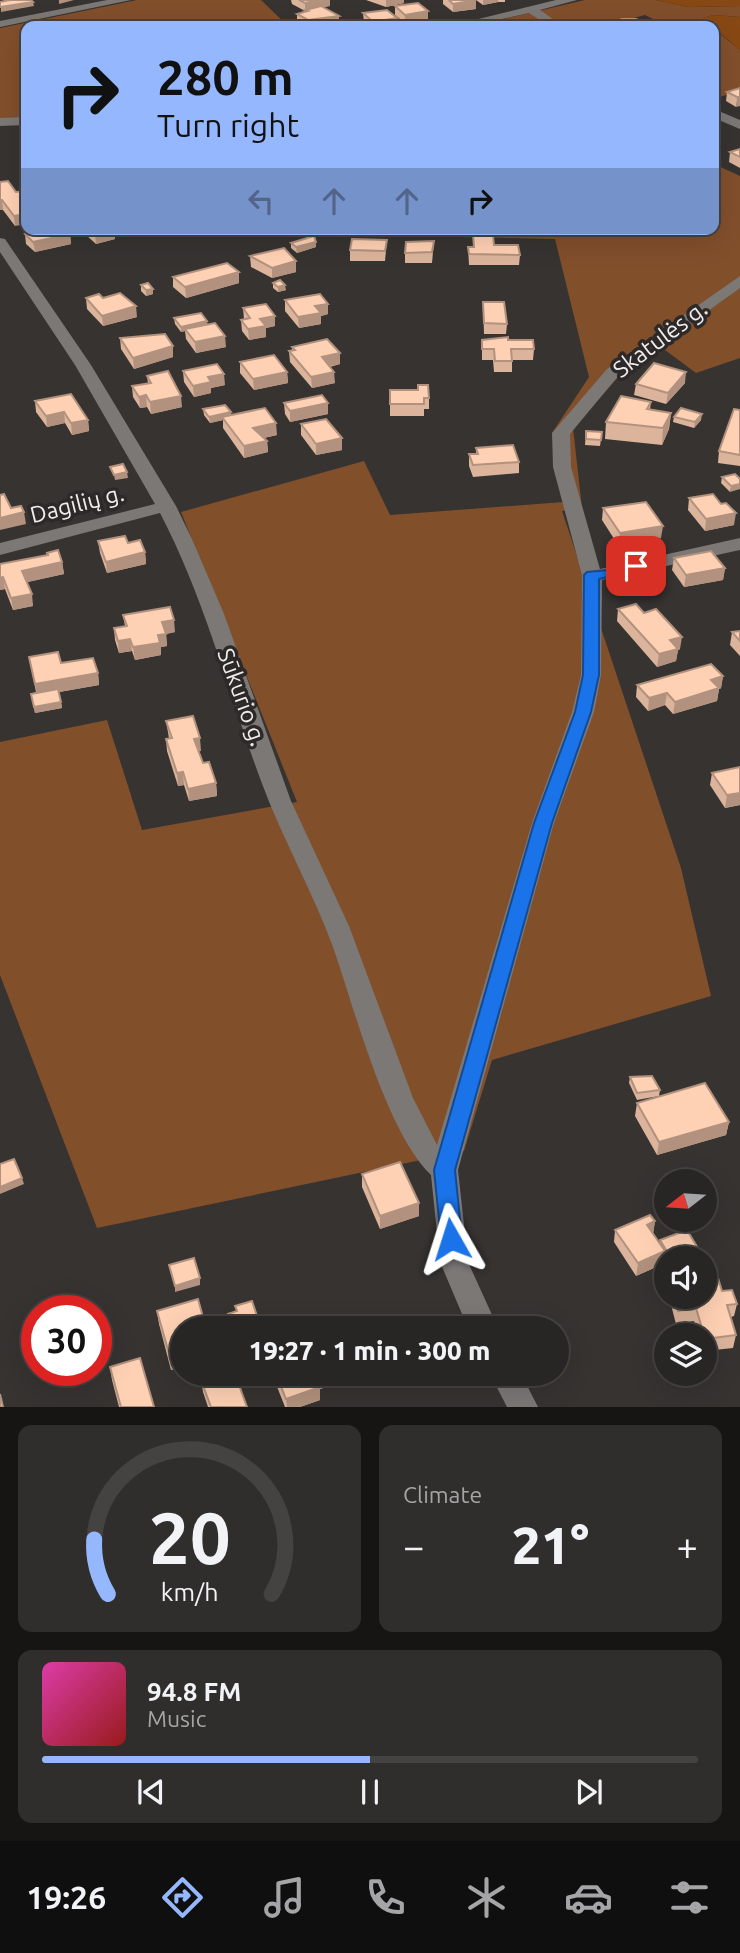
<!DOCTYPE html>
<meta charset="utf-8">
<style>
:root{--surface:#282625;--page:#302e2d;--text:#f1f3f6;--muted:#a5a5a7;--line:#444342;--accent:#94b7fd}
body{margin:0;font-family:Ubuntu,sans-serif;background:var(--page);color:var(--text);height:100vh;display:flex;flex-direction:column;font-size:26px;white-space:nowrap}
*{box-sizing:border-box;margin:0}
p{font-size:23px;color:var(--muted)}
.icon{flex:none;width:38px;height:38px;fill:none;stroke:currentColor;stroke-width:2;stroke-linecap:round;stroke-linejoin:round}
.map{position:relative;height:1407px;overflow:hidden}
.panel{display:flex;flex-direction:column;gap:18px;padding:18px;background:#161514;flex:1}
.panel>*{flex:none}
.banner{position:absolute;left:21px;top:21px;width:698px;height:214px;border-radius:14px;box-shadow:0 7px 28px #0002,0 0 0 2px var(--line);background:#94b7fd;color:#111;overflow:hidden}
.needle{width:46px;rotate:253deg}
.controls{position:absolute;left:654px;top:1169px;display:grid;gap:14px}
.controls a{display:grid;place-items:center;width:63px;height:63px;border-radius:50%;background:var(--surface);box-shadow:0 7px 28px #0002,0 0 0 2px var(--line);font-size:35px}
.speed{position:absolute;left:21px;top:1295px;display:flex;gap:14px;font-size:35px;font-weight:700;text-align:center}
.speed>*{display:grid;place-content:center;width:91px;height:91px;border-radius:50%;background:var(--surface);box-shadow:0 7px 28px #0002,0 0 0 2px var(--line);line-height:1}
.speed .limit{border:10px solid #d22;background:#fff;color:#111}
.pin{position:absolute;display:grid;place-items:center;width:60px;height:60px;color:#fff;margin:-30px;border-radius:14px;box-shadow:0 4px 10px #0006}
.me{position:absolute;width:77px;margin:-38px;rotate:354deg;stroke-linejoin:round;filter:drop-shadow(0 0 5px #0008)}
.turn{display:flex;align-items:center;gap:24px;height:147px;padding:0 21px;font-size:32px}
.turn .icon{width:91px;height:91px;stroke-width:2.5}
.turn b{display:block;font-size:49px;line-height:60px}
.lanes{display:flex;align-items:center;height:66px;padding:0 21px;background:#0003;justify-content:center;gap:35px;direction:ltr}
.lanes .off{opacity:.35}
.big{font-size:52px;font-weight:800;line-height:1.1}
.panel .widget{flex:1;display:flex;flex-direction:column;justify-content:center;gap:10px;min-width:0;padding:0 24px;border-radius:14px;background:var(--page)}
.panel .dial{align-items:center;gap:0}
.dial svg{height:182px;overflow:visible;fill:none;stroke:var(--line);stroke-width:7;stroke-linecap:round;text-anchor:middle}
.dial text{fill:var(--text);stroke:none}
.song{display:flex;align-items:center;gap:21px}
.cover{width:84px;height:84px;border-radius:10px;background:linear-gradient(135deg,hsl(320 70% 55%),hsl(0 70% 35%))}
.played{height:7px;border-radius:4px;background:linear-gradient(90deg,var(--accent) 50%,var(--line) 50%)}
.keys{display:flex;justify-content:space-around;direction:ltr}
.heat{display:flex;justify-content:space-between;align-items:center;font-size:38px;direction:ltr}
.panel .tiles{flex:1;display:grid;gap:18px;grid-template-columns:1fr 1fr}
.widget:last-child{grid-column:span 2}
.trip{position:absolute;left:170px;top:1316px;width:399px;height:70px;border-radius:35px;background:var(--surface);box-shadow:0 7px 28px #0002,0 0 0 2px var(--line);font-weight:800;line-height:70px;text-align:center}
.tabs{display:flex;height:112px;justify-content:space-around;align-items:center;background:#100f0f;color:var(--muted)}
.tabs .icon{width:49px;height:49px}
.tabs .selected{color:var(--accent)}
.tabs b{font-size:32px;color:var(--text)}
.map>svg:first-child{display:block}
.green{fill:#824f2b}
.forest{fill:#884814}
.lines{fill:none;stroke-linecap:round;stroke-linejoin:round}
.minor{fill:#7b7876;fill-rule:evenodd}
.wall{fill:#dbb49b}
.shaded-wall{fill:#b2927e}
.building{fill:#ffd1b4;stroke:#b2927e;stroke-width:2}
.route{fill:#1a73e8;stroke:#114b97;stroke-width:2}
.labels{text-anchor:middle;stroke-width:7;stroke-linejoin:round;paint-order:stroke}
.street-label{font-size:23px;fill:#efeeed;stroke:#2c2928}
</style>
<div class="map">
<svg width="740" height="1407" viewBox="0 0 740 1407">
<rect width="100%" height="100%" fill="#363331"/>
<g class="green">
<path d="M137 0H261L288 26H26V120L0 124V28Z"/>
<path d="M585 0H656L688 7 740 6V17L713 15 703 18 711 26H667L645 15 601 26H474Z"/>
<path d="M714 29 740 50V92L714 98Z"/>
<path d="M714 164 740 176V358L696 373 665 350 620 375 573 428 582 508 562 511 681 868 711 996 492 1060 464 1151 97 1228 0 975V742L107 720 142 830 297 802 181 512 364 461 390 515 564 502 552 433 589 377 555 239 461 237 462 229H714Z"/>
</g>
<g class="forest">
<path d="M656 0H740V6L688 7Z"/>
<path d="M713 15 740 17V50L702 18Z"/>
</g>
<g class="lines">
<g class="minor">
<path d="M107 0H131L0 27V21Z"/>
<path d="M556 0H577L540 10 563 26H549L529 13 470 26H450Z"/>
<path d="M714 109 740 120V129L714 118Z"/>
<path d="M26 117V125L0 126V118Z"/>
<path d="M0 238 5 239 91 365 176 506 192 539 224 614 291 801 349 926 413 1098 437 1145 532 823 572 712 581 675 582 575 553 467 552 433 607 369 740 276V288L619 375 570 434 571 467 600 569 740 538V550L602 580 601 675 594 712 554 823 458 1170 468 1262 498 1328H468L440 1262 431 1175C386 1132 354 1007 333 947 312 890 282 838 261 781 228 692 205 599 160 513L0 555V543L155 504 75 365 0 252Z"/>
<path d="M490 1374H521L538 1407H507Z"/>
</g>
</g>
<g class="wall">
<path d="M291 0H330V6L323 7 340 26H304L297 23V14L305 11 292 4Z"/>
<path d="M366 0H404V3L386 7Z"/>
<path d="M443 0H505V2H498L483 5 476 0V9L453 12 443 4Z"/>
<path d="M395 6 428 11V20L405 23 395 15Z"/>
<path d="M363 13 397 26H369L364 22Z"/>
<path d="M740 88 736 107 726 101 727 92Z"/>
<path d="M740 149V168L729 162 730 152Z"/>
<path d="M0 182 16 192 15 226 3 210H0Z"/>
<path d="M46 229H66L70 234 71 244 35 252 26 244 25 234Z"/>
<path d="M85 229H118V233L115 234V239L96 244 86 235Z"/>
<path d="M396 229H421L420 232 396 231Z"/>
<path d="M473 235 494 245 520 255 519 265H469L468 247H473Z"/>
<path d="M387 240 385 261H350V250Z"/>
<path d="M434 241 432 263H405V253Z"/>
<path d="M316 242V247L297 253 291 248V243Z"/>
<path d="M250 256 296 272 272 278 251 267Z"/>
<path d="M173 277 239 283 186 298 173 287Z"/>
<path d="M273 283 286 290 278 292 273 288Z"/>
<path d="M141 285 153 294 146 296 141 291Z"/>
<path d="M86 298H103L137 317 103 326 87 309Z"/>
<path d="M285 300 328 314 321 316V324L299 328 285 311Z"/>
<path d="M483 302 507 324 506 334H484Z"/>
<path d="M243 308 275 316V326L266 328V337L249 340 242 331 241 320 244 319Z"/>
<path d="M174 318 207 324 226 347 196 353 186 339 185 331 181 332 175 324Z"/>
<path d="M120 338 173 357 134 369 121 349Z"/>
<path d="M482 340H508L534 349 533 360H512V372H494L493 360H482Z"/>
<path d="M292 347 340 353V364L330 367 335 383 312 388 290 362 289 351 292 350Z"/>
<path d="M240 362 287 372 288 383 254 390 240 373Z"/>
<path d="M183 371 225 385 211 388V393L194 397 184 382Z"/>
<path d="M147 376 182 407 151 414 147 407 140 408 133 397 132 386 148 383Z"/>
<path d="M685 383 666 404 634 395 636 384Z"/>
<path d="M390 390 429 398V409H424V416H390Z"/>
<path d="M35 401 88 420 89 431 72 435 65 423 47 427 36 412Z"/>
<path d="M651 402 650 409 671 413 669 429 662 445 605 439 606 422Z"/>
<path d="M284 403 328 414 290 422 285 414Z"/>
<path d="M203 409 231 412V415L277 435 264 438 267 441 268 452 244 458 223 428V420L210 423 204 415Z"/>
<path d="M740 410V466L718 463 719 451Z"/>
<path d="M674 417 701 420 694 428 673 422Z"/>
<path d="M301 424 342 438V450L316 455 301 435Z"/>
<path d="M586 431 602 432 600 446 585 445Z"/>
<path d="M476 448 519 462V473L473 477 469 466V454H476Z"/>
<path d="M735 474 730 492 721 483 722 477Z"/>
<path d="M689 498 734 525 705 531 688 510Z"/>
<path d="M603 508 661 538 618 545 602 520Z"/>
<path d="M98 541 128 543 145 552 146 564 107 573 100 553Z"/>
<path d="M47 553 62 562 64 574 27 582 33 606 13 610 5 589 0 590V564L48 555Z"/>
<path d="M674 558 725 568 723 580 684 587 672 570Z"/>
<path d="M618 609 680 649 678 650 676 661 657 667 617 621Z"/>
<path d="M123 615 175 632 166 634 167 646 161 647V655L135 660 132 651 119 653 115 640 114 628 125 626Z"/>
<path d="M740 631V656L730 645 732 632Z"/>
<path d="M29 657 61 663 98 673 99 685 59 692 62 708 35 713 31 694 36 692Z"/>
<path d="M723 676 721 688 719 689 717 701 673 714 665 705 648 711 636 697 637 685Z"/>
<path d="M166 721 201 751H198L203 763 216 783 217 796 189 801 184 785 178 786 167 751 166 739 169 738Z"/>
<path d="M740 767V805L725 808 710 785 712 773Z"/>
<path d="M630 1077 660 1090 659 1096 637 1100 629 1083Z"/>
<path d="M637 1103 729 1122 726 1135 657 1155 635 1116Z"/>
<path d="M362 1174 419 1216 380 1229 362 1187Z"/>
<path d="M655 1221 653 1234 659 1243 660 1240 699 1250 698 1256 693 1258H667V1260L664 1256 663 1264 636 1276 614 1242 615 1230Z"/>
<path d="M722 1291 737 1304 734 1316 731 1317 736 1335 733 1348 705 1351V1335H698L694 1321 676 1324 669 1297H705Z"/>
<path d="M157 1311 182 1328V1367L171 1370 159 1324Z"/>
<path d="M110 1367 154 1407H119L112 1380Z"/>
<path d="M272 1374H326V1387L320 1389V1400L300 1407H285Z"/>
<path d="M201 1380 247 1407H208L203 1392Z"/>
</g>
<g class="shaded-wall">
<path d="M59 0H74L59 4Z"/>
<path d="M317 0H330V6L307 11 305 10V11V3Z"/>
<path d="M386 0H404V3L386 7Z"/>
<path d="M476 0V9L453 12V4Z"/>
<path d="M483 0H498V2L483 5Z"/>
<path d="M33 2 34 6 1 12V7Z"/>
<path d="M428 11V20L405 23V15Z"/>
<path d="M339 16V25L328 26H308V20Z"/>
<path d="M397 18V26H373V22Z"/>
<path d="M643 22V26H633L634 25Z"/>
<path d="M737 97H740V106L736 107Z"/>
<path d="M26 195V206L20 197Z"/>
<path d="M0 200H2L3 210H0Z"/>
<path d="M26 214V224L15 226 14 216Z"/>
<path d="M110 229H118V233L115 234V239L96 244 95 234Z"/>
<path d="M70 234 71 244 35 252 33 242Z"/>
<path d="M316 242V247L297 253 296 247Z"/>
<path d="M296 261V272L272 278V268Z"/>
<path d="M239 272V283L186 298 185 287Z"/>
<path d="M285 285 286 290 278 292V287Z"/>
<path d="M153 289V294L146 296V290Z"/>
<path d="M328 304V314L321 316V324L299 328 298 317 315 306Z"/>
<path d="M136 306 137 317 103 326 102 316Z"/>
<path d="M275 316V326L266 328V337L249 340 248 329 260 319Z"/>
<path d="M207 321 208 327 185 329V331L181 332V327Z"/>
<path d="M225 336 226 347 196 353 195 342Z"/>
<path d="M173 346V357L134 369 133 358Z"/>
<path d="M340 353V364L322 368V357Z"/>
<path d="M287 372 288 383 254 390 253 379Z"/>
<path d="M334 372 335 383 312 388 311 377Z"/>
<path d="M686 372 685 383 666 404 668 393Z"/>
<path d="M224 374 225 385 211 388V393L194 397 193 386 208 377Z"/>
<path d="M146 395 147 407 140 408 139 397Z"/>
<path d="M181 396 182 407 151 414 150 402Z"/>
<path d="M328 403V414L290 422V411Z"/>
<path d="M64 412 65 423 47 427 46 416Z"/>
<path d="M231 412 232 418 222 417 223 420 210 423 209 417Z"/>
<path d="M671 413 669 429 662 445 663 428Z"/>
<path d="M702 414 701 420 694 428 695 422Z"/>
<path d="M88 420 89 431 72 435 71 423Z"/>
<path d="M276 423 277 435 254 440 253 428Z"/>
<path d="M342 438V450L316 455V444Z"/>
<path d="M267 441 268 452 244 458V446Z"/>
<path d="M127 472 128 478 115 480 114 475Z"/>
<path d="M740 484V489L730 492 731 486Z"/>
<path d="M24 512 26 524 0 530V518Z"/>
<path d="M736 513 734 525 705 531 706 519Z"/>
<path d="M663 526 661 538 618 545 620 533Z"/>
<path d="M145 552 146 564 107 573 106 562Z"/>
<path d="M62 562 64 574 24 583 22 571Z"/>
<path d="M725 568 723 580 684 587 686 575Z"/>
<path d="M3 577 5 589 0 590V578Z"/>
<path d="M32 594 33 606 13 610 11 598Z"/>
<path d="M174 620 175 632 166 634 167 646 161 647V655L135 660 133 647 158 635 162 622Z"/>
<path d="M682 637 680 649 678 650 676 661 657 667 659 654 670 640Z"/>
<path d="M130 639 132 651 119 653 118 641Z"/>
<path d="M98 673 99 685 37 696 35 684Z"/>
<path d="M723 676 721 688 719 689 717 701 673 714 675 702 711 680Z"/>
<path d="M667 693 665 705 648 711 649 698Z"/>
<path d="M61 702 62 708 35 713 34 707Z"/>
<path d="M200 738 201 751 195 752 194 739Z"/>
<path d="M183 772 184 785 178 786 177 773Z"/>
<path d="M216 783 217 796 189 801 188 789Z"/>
<path d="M740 793V805L725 808 727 795Z"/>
<path d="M729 1122 726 1135 657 1155 659 1142Z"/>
<path d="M22 1178 24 1184 0 1194V1187Z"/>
<path d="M419 1203V1216L380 1229V1216Z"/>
<path d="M655 1221 653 1234 647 1225Z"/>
<path d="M699 1250 698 1256 693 1258H676Z"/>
<path d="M665 1251 663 1264 636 1276 638 1263Z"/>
<path d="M200 1278V1285L175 1292V1286Z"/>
<path d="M100 1352 102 1365 96 1366V1353Z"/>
<path d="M182 1354V1367L171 1370 170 1357Z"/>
<path d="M64 1370H84L65 1376Z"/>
<path d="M326 1375V1387L320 1389V1400L300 1407H287L286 1399 316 1378Z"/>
</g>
<g class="building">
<path d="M10 0H31L33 2 0 7V2Z"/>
<path d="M299 0H317L305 3Z"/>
<path d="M449 0H476L453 4Z"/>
<path d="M418 3 428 11 405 15 395 6Z"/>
<path d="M321 6 339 16 308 20 297 14 308 11 305 10Z"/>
<path d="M387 10 397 18 373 22 363 13Z"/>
<path d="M622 19H636L643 22 634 25 637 26H606Z"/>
<path d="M338 24 340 26H323Z"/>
<path d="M740 88V97H737L727 92Z"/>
<path d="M740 149V157L730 152Z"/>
<path d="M8 181 16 192 26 191V195L20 197 26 205V214L14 216 2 200H0V182Z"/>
<path d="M46 229H65L70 234 33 242 25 234Z"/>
<path d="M90 229H114L95 234Z"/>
<path d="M473 235H493L494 245H518L520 255 469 254 468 247H474Z"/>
<path d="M314 236 316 242 296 247 291 243Z"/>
<path d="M352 239 387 240 385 251 350 250Z"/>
<path d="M434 241 432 252 405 253 406 242Z"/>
<path d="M284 248 296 261 272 268 250 256Z"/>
<path d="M227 263 239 272 185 287 173 277Z"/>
<path d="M280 280 285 285 278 287 273 283Z"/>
<path d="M148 283 153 289 146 290 141 285Z"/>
<path d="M120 293 136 306 102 316 86 298 99 294 103 298Z"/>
<path d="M320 294 328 304 315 306 321 313 298 317 285 300Z"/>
<path d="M483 302H504L507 324 484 323Z"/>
<path d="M266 304 275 316 260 319 266 326 248 329 241 320 250 318 243 308Z"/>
<path d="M201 313 207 321 181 327 174 318Z"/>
<path d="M215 323 225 336 195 342 185 329Z"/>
<path d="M165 334 173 346 133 358 120 338Z"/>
<path d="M508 337V340H533L534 349H511L512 361H495L494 349H482V340Z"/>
<path d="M327 339 340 353 322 357 334 372 311 377 289 351 295 350 292 347Z"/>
<path d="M274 355 287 372 253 379 240 362Z"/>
<path d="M654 363 686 372 668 393 636 384Z"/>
<path d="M217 364 224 374 208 377 211 382 193 386 183 371Z"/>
<path d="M168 371 181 396 150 402 146 395 139 397 132 386 151 383 147 376Z"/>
<path d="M418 385H428L429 398H424V404H390V390H418Z"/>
<path d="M71 394 88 420 71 423 64 412 46 416 35 401Z"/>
<path d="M322 395 328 403 290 411 284 403Z"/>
<path d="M621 396 651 402 647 409 671 413 663 428 606 422Z"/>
<path d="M225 405 231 412 209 417 203 409Z"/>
<path d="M265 408 276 423 253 428 267 441 244 446 222 417Z"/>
<path d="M681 408 702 414 695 422 674 417Z"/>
<path d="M734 409 740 410V455L719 451Z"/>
<path d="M326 419 342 438 316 444 301 424Z"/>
<path d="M586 431 602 432 601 440 586 439Z"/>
<path d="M513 445 519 462 473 465 469 454H478L476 448Z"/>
<path d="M123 464 127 472 114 475 110 467Z"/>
<path d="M735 474 740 479V484L731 486 722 477Z"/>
<path d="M4 494 11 508 21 506 24 512 0 518V495Z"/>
<path d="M713 494 721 504 726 503 736 513 706 519 689 498Z"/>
<path d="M646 502 663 526 620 533 603 508Z"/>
<path d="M125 536 128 543 140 540 145 552 106 562 98 541Z"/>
<path d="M58 550 62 562 22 571 32 594 11 598 3 577 0 578V564L48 555 47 553Z"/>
<path d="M711 551 725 568 686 575 674 558Z"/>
<path d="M636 604 644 613 656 609 682 637 670 640 678 649 659 654 618 609Z"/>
<path d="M170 607 174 620 162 622 166 634 158 635 160 643 133 647 130 639 118 641 114 628 127 626 123 615Z"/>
<path d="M740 631V641L732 632Z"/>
<path d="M58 652 61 663 93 658 98 673 35 684 29 657Z"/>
<path d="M711 664 723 676 711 680 719 688 675 702 667 693 649 698 637 685Z"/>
<path d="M58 689 61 702 34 707 31 694Z"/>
<path d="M193 716 200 738 194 739 203 763 209 762 216 783 188 789 183 772 177 773 166 739 172 738 166 721Z"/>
<path d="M740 767V793L727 795 712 773Z"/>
<path d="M652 1076 660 1090 637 1093 630 1077Z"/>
<path d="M705 1083 729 1122 659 1142 637 1103Z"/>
<path d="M14 1159 22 1178 0 1187V1164Z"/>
<path d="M400 1162 419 1203 380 1216 362 1174Z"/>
<path d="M650 1215 655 1221 647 1225 665 1251 638 1263 615 1230Z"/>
<path d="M687 1230 699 1250 676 1258H671L660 1240Z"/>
<path d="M194 1258 200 1278 175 1286 169 1265Z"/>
<path d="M718 1278 722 1291 732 1290 737 1304 727 1305 736 1335 705 1339V1335H704L696 1308 678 1311 674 1297H705V1280Z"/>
<path d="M198 1299 206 1328H182V1354L170 1357 157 1311Z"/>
<path d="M252 1301 261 1328H233L228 1314 237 1311 235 1306Z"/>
<path d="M96 1339 100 1352 96 1353Z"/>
<path d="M140 1358 154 1407H121L110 1367Z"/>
<path d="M219 1374H235L247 1407H211L201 1380Z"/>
<path d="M276 1374H326V1375L316 1378 320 1387 286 1399Z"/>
<path d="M0 1394 3 1407H0Z"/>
</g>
<path class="route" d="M636 561 641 563V569L599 579V675L591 712 552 823 455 1170 462 1239 459 1245 451 1248 444 1245 441 1239 434 1170 534 823 575 712 583 675 584 575 587 572 608 570Z"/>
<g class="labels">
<g class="street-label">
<text transform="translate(660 339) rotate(-37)" y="8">Skatulės g.</text>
<text transform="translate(77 504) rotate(-14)" y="8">Dagilių g.</text>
<text transform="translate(242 697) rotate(70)" y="8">Sūkurio g.</text>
</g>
</g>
</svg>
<div class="controls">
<a><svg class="needle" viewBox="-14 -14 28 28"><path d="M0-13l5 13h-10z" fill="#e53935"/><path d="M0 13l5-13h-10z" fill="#a5a5a7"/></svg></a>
<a><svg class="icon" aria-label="sound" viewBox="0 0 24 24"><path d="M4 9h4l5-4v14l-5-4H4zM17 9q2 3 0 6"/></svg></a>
<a><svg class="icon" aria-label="layers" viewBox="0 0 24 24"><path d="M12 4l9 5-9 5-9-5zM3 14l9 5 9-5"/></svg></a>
</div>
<div class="speed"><div class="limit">30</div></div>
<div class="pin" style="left:636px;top:566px;background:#d93025"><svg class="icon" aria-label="arrive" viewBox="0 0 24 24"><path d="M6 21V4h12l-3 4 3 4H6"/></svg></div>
<svg class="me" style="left:451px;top:1239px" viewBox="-20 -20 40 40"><path d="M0-17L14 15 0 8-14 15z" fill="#1a73e8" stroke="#fff" stroke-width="4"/></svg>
<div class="trip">19:27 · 1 min · 300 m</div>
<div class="banner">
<div class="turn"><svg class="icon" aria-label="right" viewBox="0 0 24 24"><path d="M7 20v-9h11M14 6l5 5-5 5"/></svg><div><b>280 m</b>Turn right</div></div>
<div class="lanes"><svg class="icon off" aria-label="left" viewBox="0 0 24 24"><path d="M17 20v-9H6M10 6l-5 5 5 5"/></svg><svg class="icon off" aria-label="ahead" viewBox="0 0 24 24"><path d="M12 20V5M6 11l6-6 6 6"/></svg><svg class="icon off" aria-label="ahead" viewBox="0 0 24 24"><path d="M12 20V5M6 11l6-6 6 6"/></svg><svg class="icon" aria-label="right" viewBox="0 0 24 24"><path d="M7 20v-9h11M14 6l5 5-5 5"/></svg></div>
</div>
</div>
<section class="panel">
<div class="tiles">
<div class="widget dial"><svg viewBox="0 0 100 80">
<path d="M14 69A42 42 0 1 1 86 69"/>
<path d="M14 69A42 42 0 0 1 8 45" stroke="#94b7fd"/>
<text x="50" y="56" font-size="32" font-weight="700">20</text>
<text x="50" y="72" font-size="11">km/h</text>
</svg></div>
<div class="widget"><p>Climate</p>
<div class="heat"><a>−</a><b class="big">21°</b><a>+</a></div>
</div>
<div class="widget">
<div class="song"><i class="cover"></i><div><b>94.8 FM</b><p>Music</p></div></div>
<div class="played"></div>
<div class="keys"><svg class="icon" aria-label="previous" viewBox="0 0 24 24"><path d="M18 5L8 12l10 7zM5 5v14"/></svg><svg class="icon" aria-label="pause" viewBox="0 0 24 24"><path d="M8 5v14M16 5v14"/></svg><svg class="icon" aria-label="next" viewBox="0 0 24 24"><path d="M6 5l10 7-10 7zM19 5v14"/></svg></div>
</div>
</div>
</section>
<nav class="tabs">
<b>19:26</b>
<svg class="icon selected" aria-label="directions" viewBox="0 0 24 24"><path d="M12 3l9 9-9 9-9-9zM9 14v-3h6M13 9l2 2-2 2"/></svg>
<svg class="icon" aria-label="music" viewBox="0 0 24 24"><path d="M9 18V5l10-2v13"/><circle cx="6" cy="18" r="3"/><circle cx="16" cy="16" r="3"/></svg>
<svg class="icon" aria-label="phone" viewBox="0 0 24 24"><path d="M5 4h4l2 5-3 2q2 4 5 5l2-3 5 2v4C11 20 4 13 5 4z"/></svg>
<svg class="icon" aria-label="climate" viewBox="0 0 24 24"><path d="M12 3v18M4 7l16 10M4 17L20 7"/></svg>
<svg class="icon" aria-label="car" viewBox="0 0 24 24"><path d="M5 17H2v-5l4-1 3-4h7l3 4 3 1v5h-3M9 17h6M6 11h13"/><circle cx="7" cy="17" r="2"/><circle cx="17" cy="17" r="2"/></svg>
<svg class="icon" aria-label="filters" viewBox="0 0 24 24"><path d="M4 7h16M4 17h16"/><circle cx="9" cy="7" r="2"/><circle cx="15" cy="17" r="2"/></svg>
</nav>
